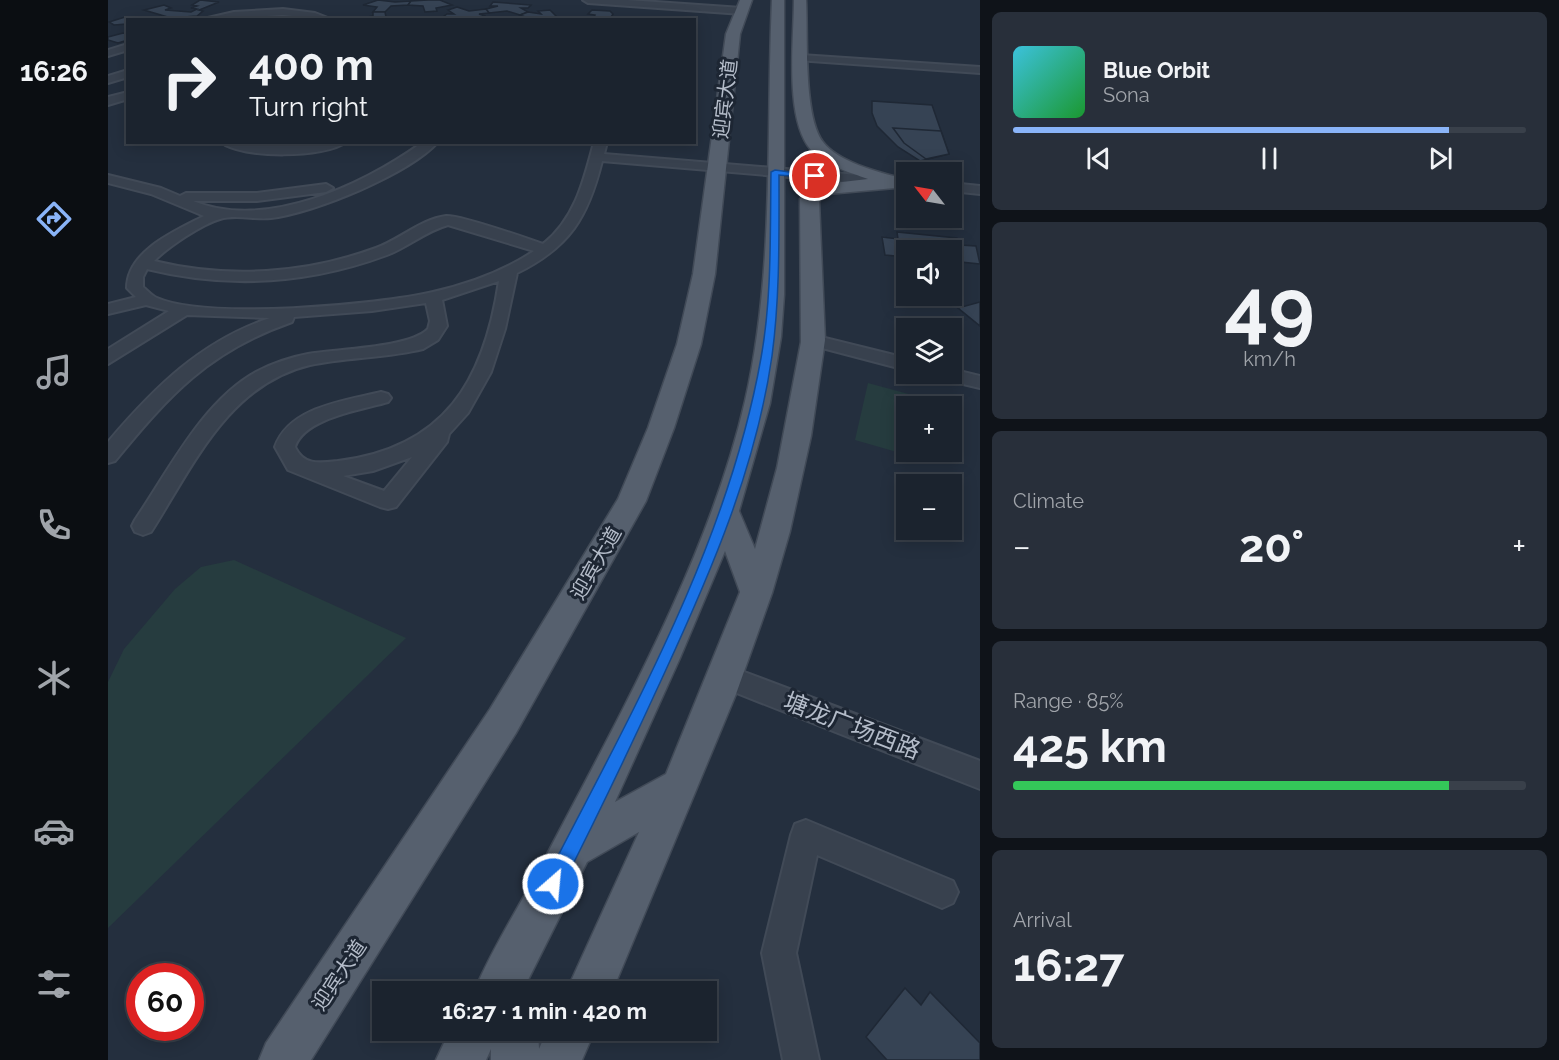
<!DOCTYPE html>
<meta charset="utf-8">
<style>
:root{--surface:#1b232e;--page:#282f3a;--text:#f1f3f6;--muted:#a0a4aa;--line:#39404a;--accent:#8ab4f8}
body{margin:0;font-family:Raleway,"Noto Sans SC",sans-serif;background:var(--page);color:var(--text);height:100vh;display:flex;flex-direction:column;font-size:22px;white-space:nowrap}
*{box-sizing:border-box;margin:0}
p{font-size:20px;color:var(--muted)}
.icon{flex:none;width:33px;height:33px;fill:none;stroke:currentColor;stroke-width:2;stroke-linecap:round;stroke-linejoin:round}
.map{position:relative;flex:1;overflow:hidden}
.sheet{display:flex;flex-direction:column;gap:12px;padding:12px;background:#0f1319;width:579px}
.sheet>*{flex:none}
.hud{position:absolute;left:18px;top:18px;width:570px;height:126px;border-radius:0px;box-shadow:0 3px 15px #0003,0 0 0 2px var(--line);background:#1b232e;color:var(--text);overflow:hidden}
.needle{width:39px;rotate:301deg}
.tools{position:absolute;left:788px;top:162px;display:grid;gap:12px}
.tools a{display:grid;place-items:center;width:66px;height:66px;border-radius:0px;background:var(--surface);box-shadow:0 3px 15px #0003,0 0 0 2px var(--line);font-size:30px}
.speed{position:absolute;left:18px;top:963px;display:flex;gap:12px;font-size:30px;font-weight:700;text-align:center}
.speed>*{display:grid;place-content:center;width:78px;height:78px;border-radius:50%;background:var(--surface);box-shadow:0 3px 15px #0003,0 0 0 2px var(--line);line-height:1}
.speed .limit{border:9px solid #d22;background:#fff;color:#111}
.pin{position:absolute;display:grid;place-items:center;width:51px;height:51px;color:#fff;margin:-26px;border:3px solid #fff;border-radius:50%;box-shadow:0 2px 6px #0007}
.me{position:absolute;width:66px;margin:-33px;rotate:27deg;stroke-linejoin:round;filter:drop-shadow(0 0 4px #0008)}
.turn{display:flex;align-items:center;gap:21px;height:126px;padding:0 24px;font-size:27px}
.turn .icon{width:78px;height:78px;stroke-width:2.5}
.turn b{display:block;font-size:42px;line-height:51px}
.big{font-size:45px;font-weight:700;line-height:1.1}
.sheet .tile{flex:1;display:flex;flex-direction:column;justify-content:center;gap:9px;min-width:0;padding:0 21px;border-radius:9px;background:var(--page)}
.sheet .dial{align-items:center;gap:0}
.dial b{font-size:78px;line-height:1}
.song{display:flex;align-items:center;gap:18px}
.cover{width:72px;height:72px;border-radius:9px;background:linear-gradient(135deg,hsl(190 70% 55%),hsl(130 70% 35%))}
.played{height:6px;border-radius:3px;background:linear-gradient(90deg,var(--accent) 85%,var(--line) 85%)}
.keys{display:flex;justify-content:space-around;direction:ltr}
.heat{display:flex;justify-content:space-between;align-items:center;font-size:33px;direction:ltr}
.charge{height:9px;border-radius:4px;background:linear-gradient(90deg,#34c759 85%,var(--line) 0)}
.trip{position:absolute;left:264px;top:981px;width:345px;height:60px;border-radius:0px;background:var(--surface);box-shadow:0 3px 15px #0003,0 0 0 2px var(--line);font-weight:700;line-height:60px;text-align:center}
main{display:flex;flex:1;min-height:0}
.dock{display:flex;flex-direction:column;width:108px;justify-content:space-around;align-items:center;background:#0b0e12;color:var(--muted)}
.dock .icon{width:42px;height:42px}
.dock .on{color:var(--accent)}
.dock b{font-size:27px;color:var(--text)}
.map>svg:first-child{display:block}
.green{fill:#263c3f}
.building{fill:#364354;stroke:#1f2835;stroke-width:1.5}
.lines{fill:none;stroke-linecap:round;stroke-linejoin:round}
.minor-casing{stroke:#414a57;stroke-width:4}
.major-casing{stroke:#414a57;stroke-width:3}
.minor{fill:#38414e;fill-rule:evenodd}
.major{fill:#56606e;fill-rule:evenodd}
.route{fill:#1a73e8;stroke:#114b97;stroke-width:1.5}
.labels{text-anchor:middle;stroke-width:6;stroke-linejoin:round;paint-order:stroke}
.street-label{font-size:20px;fill:#b4bcc9;stroke:#1d2633}
.near-street-label{font-size:24px;fill:#b4bcc9;stroke:#1d2633}
</style>
<main>
<nav class="dock">
<b>16:26</b>
<svg class="icon on" aria-label="directions" viewBox="0 0 24 24"><path d="M12 3l9 9-9 9-9-9zM9 14v-3h6M13 9l2 2-2 2"/></svg>
<svg class="icon" aria-label="music" viewBox="0 0 24 24"><path d="M9 18V5l10-2v13"/><circle cx="6" cy="18" r="3"/><circle cx="16" cy="16" r="3"/></svg>
<svg class="icon" aria-label="phone" viewBox="0 0 24 24"><path d="M5 4h4l2 5-3 2q2 4 5 5l2-3 5 2v4C11 20 4 13 5 4z"/></svg>
<svg class="icon" aria-label="climate" viewBox="0 0 24 24"><path d="M12 3v18M4 7l16 10M4 17L20 7"/></svg>
<svg class="icon" aria-label="car" viewBox="0 0 24 24"><path d="M5 17H2v-5l4-1 3-4h7l3 4 3 1v5h-3M9 17h6M6 11h13"/><circle cx="7" cy="17" r="2"/><circle cx="17" cy="17" r="2"/></svg>
<svg class="icon" aria-label="filters" viewBox="0 0 24 24"><path d="M4 7h16M4 17h16"/><circle cx="9" cy="7" r="2"/><circle cx="15" cy="17" r="2"/></svg>
</nav>
<div class="map">
<svg width="872" height="1060" viewBox="0 0 872 1060">
<rect width="100%" height="100%" fill="#242f3e"/>
<g class="green">
<path d="M760 383 819 399V406H798V452H814L813 459 747 440Z"/>
<path d="M126 560 298 638 0 928V682L16 649 67 589 93 567Z"/>
</g>
<g class="building">
<path d="M92 0 111 2 91 10 95 11 89 16 63 18 36 10 56 5 63 8 57 10 83 12 89 9 83 8 89 6 84 5Z"/>
<path d="M270 0 287 2 303 1 300 5 283 6 277 12H265L269 7 255 5Z"/>
<path d="M320 0H332L344 5 328 8 329 11 317 12 315 6 300 5 303 1Z"/>
<path d="M385 2 423 5 420 8H413L420 12 412 15 399 11 381 13 378 9 390 6H382Z"/>
<path d="M349 7 361 11 378 9 381 13 371 14 377 16 375 20 335 17 339 14H346L340 10Z"/>
<path d="M442 10 452 20H425L412 15 420 12 433 14 430 11Z"/>
<path d="M484 10 502 11 505 14 501 20H489L486 17 487 15 480 14Z"/>
<path d="M265 12H277L278 17 294 19H248L265 16Z"/>
<path d="M17 17 31 20H20L19 24 6 25 1 22Z"/>
<path d="M15 33 20 34V40L10 43 0 40V37Z"/>
<path d="M764 101 824 105 841 154 812 161 790 147 769 126 764 113Z"/>
<path d="M785 128 833 131 841 154 818 159 796 143Z"/>
<path d="M789 232 849 238 852 245 868 246 872 264 843 261V250H798V257L777 255 774 237 790 239Z"/>
<path d="M872 302V326L850 308Z"/>
<path d="M797 988 813 1005 822 992 872 1043V1060H779L758 1037Z"/>
</g>
<g class="lines">
<defs>
<g id="minor">
<path d="M475 0H519L634 8 639 11 634 14 480 3Z"/>
<path d="M175 9 207 13 225 20 175 15 91 20 126 12Z"/>
<path d="M20 44V50L0 56V50Z"/>
<path d="M693 55 872 67V73L689 60 688 58Z"/>
<path d="M20 70V77L0 83V76Z"/>
<path d="M20 92V99L0 105V97Z"/>
<path d="M113 142 161 146 238 142C218 158 133 159 113 142Z"/>
<path d="M315 142H330C301 174 206 213 163 218 147 220 128 214 112 219 94 224 60 247 46 261 120 279 197 274 268 248 291 240 313 219 338 216 353 215 417 238 435 244 467 219 476 180 486 142H499L496 154 798 179V187L494 161C480 217 462 247 409 273L397 329 383 372 360 413 341 434 339 442 288 507 280 509 272 507 180 470 167 447C181 407 236 401 273 392L280 394 283 398 280 402C253 410 196 418 187 447 196 466 212 463 230 461 336 448 376 382 391 281L334 300 339 326 330 340 315 349C278 358 239 357 202 365 120 384 84 468 43 532L35 535 27 532 24 526 27 520C61 470 95 401 148 372 163 364 184 357 200 354 229 349 302 348 320 329L322 321 318 303 264 311 186 317 184 322C101 351 62 394 7 461L0 463V442C46 388 93 341 162 318L79 315 0 364V349L61 311 38 305 0 314V304L28 297 19 288C19 251 67 231 96 216L43 194 0 183V175L53 188 72 196 78 193H149L218 184 225 188 218 192 149 201H85C158 231 255 185 315 142ZM340 225 426 251C396 271 360 284 325 292 270 305 99 320 49 298 44 296 39 290 35 287V277L39 269C120 289 201 284 279 255 300 247 318 231 340 225ZM304 457 276 491 235 476 265 471Z"/>
<path d="M843 183 872 186V194L843 191Z"/>
<path d="M705 335 798 358V370L699 344 696 340Z"/>
<path d="M843 369 872 376V388L830 378 828 374H843Z"/>
<path d="M615 664 872 761V789L606 684 602 676 606 668Z"/>
<path d="M698 820 845 881 850 892 845 903 834 908 709 855 688 953 711 1060H675L654 953 683 835 687 824Z"/>
</g>
<g id="major">
<path d="M632 0H644L632 34 607 274 593 344 566 428 538 501 408 733 203 1060H151L158 1043 382 709 510 499 540 428 569 344 585 274 618 34Z"/>
<path d="M664 0H676V295L673 337 662 403 631 511 647 549 669 468 693 342 692 199 708 185 760 179C741 172 718 166 703 150 676 119 686 39 686 0H698C700 34 695 116 715 142 730 162 770 172 793 178L796 182 787 188 720 194 711 201 717 340 703 436 682 531 664 593 628 694 504 992H458L531 832 479 862 414 992H366C385 946 413 904 436 860 510 718 601 558 637 401 667 270 658 133 664 0ZM617 551 632 592 558 774 507 802 572 658Z"/>
<path d="M342 1030H430L431 1049 439 1030H487L474 1060H383V1049L378 1060H328Z"/>
</g>
</defs>
<use href="#minor" class="minor-casing"/>
<use href="#major" class="major-casing"/>
<use href="#minor" class="minor"/>
<use href="#major" class="major"/>
</g>
<path class="route" d="M667 170 711 176 707 178 671 175C671 236 672 296 664 356 648 468 603 572 556 674 523 746 488 819 452 890L445 893 439 890 436 884 439 877C524 712 620 543 653 358 664 297 662 234 663 172Z"/>
<g class="labels">
<g class="street-label">
<text transform="translate(617 99) rotate(-83)" y="7">迎宾大道</text>
<text transform="translate(488 563) rotate(-60)" y="7">迎宾大道</text>
<text transform="translate(231 975) rotate(-56)" y="7">迎宾大道</text>
</g>
<g class="near-street-label">
<text transform="translate(744 726) rotate(21)" y="8">塘龙广场西路</text>
</g>
</g>
</svg>
<div class="tools">
<a><svg class="needle" viewBox="-14 -14 28 28"><path d="M0-13l5 13h-10z" fill="#e53935"/><path d="M0 13l5-13h-10z" fill="#a0a4aa"/></svg></a>
<a><svg class="icon" aria-label="sound" viewBox="0 0 24 24"><path d="M4 9h4l5-4v14l-5-4H4zM17 9q2 3 0 6"/></svg></a>
<a><svg class="icon" aria-label="layers" viewBox="0 0 24 24"><path d="M12 4l9 5-9 5-9-5zM3 14l9 5 9-5"/></svg></a>
<a>+</a>
<a>−</a>
</div>
<div class="speed"><div class="limit">60</div></div>
<div class="pin" style="left:707px;top:176px;background:#d93025"><svg class="icon" aria-label="arrive" viewBox="0 0 24 24"><path d="M6 21V4h12l-3 4 3 4H6"/></svg></div>
<svg class="me" style="left:445px;top:884px" viewBox="-20 -20 40 40"><circle r="17" fill="#1a73e8" stroke="#fff" stroke-width="3"/><path d="M0-11L8 9 0 5-8 9z" fill="#fff"/></svg>
<div class="trip">16:27 · 1 min · 420 m</div>
<div class="hud">
<div class="turn"><svg class="icon" aria-label="right" viewBox="0 0 24 24"><path d="M7 20v-9h11M14 6l5 5-5 5"/></svg><div><b>400 m</b>Turn right</div></div>
</div>
</div>
<section class="sheet">
<div class="tile">
<div class="song"><i class="cover"></i><div><b>Blue Orbit</b><p>Sona</p></div></div>
<div class="played"></div>
<div class="keys"><svg class="icon" aria-label="previous" viewBox="0 0 24 24"><path d="M18 5L8 12l10 7zM5 5v14"/></svg><svg class="icon" aria-label="pause" viewBox="0 0 24 24"><path d="M8 5v14M16 5v14"/></svg><svg class="icon" aria-label="next" viewBox="0 0 24 24"><path d="M6 5l10 7-10 7zM19 5v14"/></svg></div>
</div>
<div class="tile dial"><b>49</b><p>km/h</p></div>
<div class="tile"><p>Climate</p>
<div class="heat"><a>−</a><b class="big">20°</b><a>+</a></div>
</div>
<div class="tile"><p>Range · 85%</p><b class="big">425 km</b><div class="charge"></div></div>
<div class="tile"><p>Arrival</p><b class="big">16:27</b></div>
</section>
</main>
